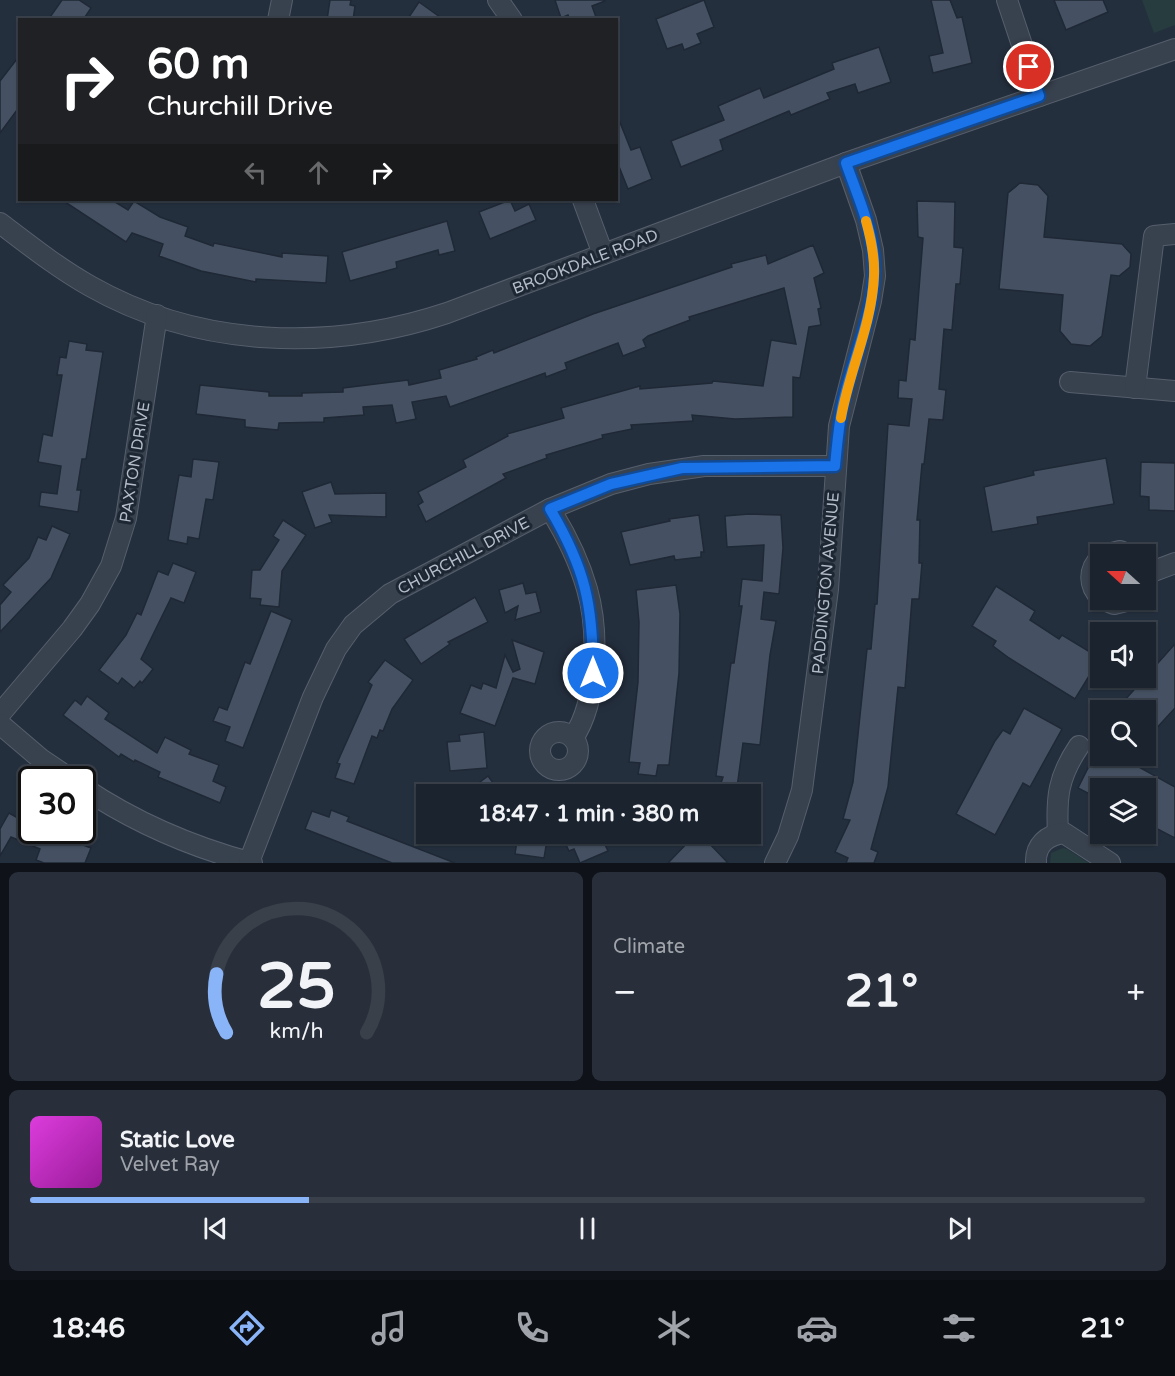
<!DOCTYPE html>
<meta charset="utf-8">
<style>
:root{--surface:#1b232e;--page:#282f3a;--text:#f1f3f6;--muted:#a0a4aa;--line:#39404a;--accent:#8ab4f8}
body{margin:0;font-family:"Varela Round",sans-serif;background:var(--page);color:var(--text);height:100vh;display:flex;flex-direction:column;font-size:22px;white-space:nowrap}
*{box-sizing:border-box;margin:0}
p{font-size:20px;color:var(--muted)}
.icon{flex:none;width:33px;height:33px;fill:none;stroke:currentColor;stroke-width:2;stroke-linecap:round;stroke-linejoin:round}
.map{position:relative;height:863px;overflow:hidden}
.details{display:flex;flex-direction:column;gap:9px;padding:9px;background:#0f1319;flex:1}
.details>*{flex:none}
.banner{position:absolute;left:18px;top:18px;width:600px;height:183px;border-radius:0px;box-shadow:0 2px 4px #0004,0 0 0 2px var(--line);background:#202124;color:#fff;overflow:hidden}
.needle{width:39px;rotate:291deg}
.buttons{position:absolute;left:1090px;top:544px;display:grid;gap:12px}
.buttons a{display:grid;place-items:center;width:66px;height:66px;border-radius:0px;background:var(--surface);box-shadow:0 2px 4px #0004,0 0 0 2px var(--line);font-size:30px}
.speed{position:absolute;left:18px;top:766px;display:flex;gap:12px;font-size:30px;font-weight:700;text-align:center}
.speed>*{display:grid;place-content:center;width:78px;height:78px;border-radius:50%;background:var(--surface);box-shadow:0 2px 4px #0004,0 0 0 2px var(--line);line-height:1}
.speed .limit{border:3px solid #111;border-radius:9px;background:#fff;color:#111}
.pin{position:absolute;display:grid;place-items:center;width:51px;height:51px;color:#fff;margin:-26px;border:3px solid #fff;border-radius:50%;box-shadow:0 2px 6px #0007}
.me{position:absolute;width:66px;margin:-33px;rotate:0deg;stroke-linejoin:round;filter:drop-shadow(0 0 4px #0008)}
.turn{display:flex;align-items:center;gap:21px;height:126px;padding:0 30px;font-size:27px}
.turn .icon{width:78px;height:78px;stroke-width:2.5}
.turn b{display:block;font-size:42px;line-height:51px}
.lanes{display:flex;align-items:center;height:57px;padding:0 30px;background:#0003;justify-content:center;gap:30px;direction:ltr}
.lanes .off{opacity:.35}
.big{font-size:45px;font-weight:700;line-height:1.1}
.details .tile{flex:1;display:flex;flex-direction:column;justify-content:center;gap:9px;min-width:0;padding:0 21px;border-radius:9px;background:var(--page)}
.details .dial{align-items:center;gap:0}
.dial svg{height:156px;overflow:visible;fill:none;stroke:var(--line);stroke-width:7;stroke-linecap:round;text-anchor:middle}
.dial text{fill:var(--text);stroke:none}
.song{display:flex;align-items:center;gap:18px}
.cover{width:72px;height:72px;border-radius:9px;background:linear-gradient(135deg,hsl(300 70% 55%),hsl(300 70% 35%))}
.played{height:6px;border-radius:3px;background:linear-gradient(90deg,var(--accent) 25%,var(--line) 25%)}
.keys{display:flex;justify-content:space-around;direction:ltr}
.heat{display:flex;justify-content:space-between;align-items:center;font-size:33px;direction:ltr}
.details .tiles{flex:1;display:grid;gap:9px;grid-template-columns:1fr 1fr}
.tile:last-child{grid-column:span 2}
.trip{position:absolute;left:416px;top:784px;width:345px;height:60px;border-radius:0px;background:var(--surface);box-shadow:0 2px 4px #0004,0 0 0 2px var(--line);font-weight:700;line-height:60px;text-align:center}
.tab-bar{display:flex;height:96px;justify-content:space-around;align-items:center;background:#0b0e12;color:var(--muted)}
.tab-bar .icon{width:42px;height:42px}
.tab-bar .current{color:var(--accent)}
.tab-bar b{font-size:27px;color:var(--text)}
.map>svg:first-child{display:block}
.green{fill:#263c3f}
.building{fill:#455162;stroke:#1f2835;stroke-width:1.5}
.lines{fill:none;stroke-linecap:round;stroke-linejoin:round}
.minor-casing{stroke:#565f6c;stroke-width:22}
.minor{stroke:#38414e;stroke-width:20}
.route-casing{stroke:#114b97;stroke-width:15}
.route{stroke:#1a73e8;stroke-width:10}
.slow{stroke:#f59e0b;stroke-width:10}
.labels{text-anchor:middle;stroke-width:6;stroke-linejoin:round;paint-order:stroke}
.street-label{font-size:16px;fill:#b4bcc9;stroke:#1d2633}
</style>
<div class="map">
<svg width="1175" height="863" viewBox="0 0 1175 863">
<rect width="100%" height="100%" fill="#242f3e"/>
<g class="green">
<path d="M1142 0H1175V25L1154 33Z"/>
<path d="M1063 848 1067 849 1089 863H1050L1051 853Z"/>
</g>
<g class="building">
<path d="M62 0H79L91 8 83 20H48Z"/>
<path d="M330 0H351L350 5 355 6 353 20H327Z"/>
<path d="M555 0H605V1L592 6 597 20H570L568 15 561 18Z"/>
<path d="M704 0 714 27 697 34 701 43 684 50 682 44 667 49 656 19Z"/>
<path d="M931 0H950L957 18 962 17 972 63 933 73 929 56 943 53Z"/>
<path d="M1054 0H1103L1108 12 1066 30Z"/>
<path d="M419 2 444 20H407Z"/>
<path d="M879 47 891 82 858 93 855 84 827 93 830 99 791 115 789 111 720 140 723 150 681 167 671 141 724 120 718 106 760 88 764 98 834 69 832 63Z"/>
<path d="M20 55V106L0 133V81Z"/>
<path d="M617 115 631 150 640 147 652 179 628 189 616 159Z"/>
<path d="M1020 183 1038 185 1048 196 1044 237 1122 244 1131 254 1130 267 1119 276 1111 275 1102 336 1090 346 1071 344 1060 331 1063 295 999 289 1008 193Z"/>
<path d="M62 200H112L128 210 134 201 160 217 188 227 185 236 213 246 214 243 282 257V253L328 256 326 283 256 279V282L201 271 159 256 163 244 132 233 126 242Z"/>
<path d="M510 200 515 211 529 204 536 220 490 239 479 212Z"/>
<path d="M917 201 955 202 954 247 963 248 960 284H956L952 330 944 329 939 389 946 390 943 420 929 419 924 464H922L917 520H920L919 563H922L919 599H912L905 688 898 687 888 787 871 849 878 852 874 863H846L848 858 835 852 850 820 843 819 853 782 867 649H871L875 604H877L888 424 909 426 912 399 898 398 899 380 906 381 910 339 915 340 923 238 918 237Z"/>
<path d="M447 221 455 251 439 255 438 250 396 262 397 268 350 281 342 252Z"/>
<path d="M813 245 824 273 814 278 821 308 818 309 821 325 809 327 800 378 793 377V417L735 419 692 415 693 421 631 425 632 429 602 435 603 438 546 455 547 458 503 474 506 478 426 522 418 505 423 502 418 492 466 467 463 460 508 436 507 434 564 418 561 408 640 386V389L712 383 713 381 763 386 771 340 796 344 784 288 689 317 690 320 648 336 643 340 646 347 623 356 618 343 565 363 567 369 546 377 545 373 450 407 446 396 412 402 416 419 396 423 392 405 363 407 364 415 324 418V422L279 423 278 430 245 427V420L196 414 200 385 269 392V396H302V393L343 392V388L408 380 409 385 441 378 439 370 477 359 476 357 493 350 494 353 593 314 732 267 731 264 766 255 768 264Z"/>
<path d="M69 341 87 344 86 350 103 352 86 459H82L77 490H81L78 512 39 506 41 492 57 494 61 466 38 462 43 434 52 436 62 375H57L60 357 66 358Z"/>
<path d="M1106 458 1114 504 1037 517 1038 524 992 532 984 487 1034 475 1033 471Z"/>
<path d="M193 459 219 462 213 500 206 499 199 539 188 537 187 544 168 540 179 475 191 477Z"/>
<path d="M1141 462 1175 463V511L1149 510V497L1140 496Z"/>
<path d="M331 482 335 494 386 493V517L329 515 332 522 315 528 302 492Z"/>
<path d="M749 514 781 515 783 548 779 594 764 592 761 619 776 621 770 655 760 745 743 743 736 795H717L723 777 716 776 731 663H734L742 606H739L742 579 762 581 764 545 727 547 725 516Z"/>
<path d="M699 515 704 552H701V557L675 560 674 556 630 565 621 532 670 521 669 519Z"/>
<path d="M283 520 306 535 282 571 279 607 260 605 261 599 250 598 252 570H260L279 540 273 536Z"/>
<path d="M52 526 70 534 51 578 0 632V605L11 592 3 585 29 558 38 537 46 540Z"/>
<path d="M173 563 196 572 184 603 171 598 141 659 153 669 142 683 140 681 134 688 122 678 118 684 99 670 126 635 137 613 141 615 158 571 168 575Z"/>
<path d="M523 583 526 594 536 592 541 612 515 620 518 606 505 613 499 590Z"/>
<path d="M676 585 680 614 679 673 669 765H658L656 776 638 774 640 763 629 762 638 682 639 622 636 590Z"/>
<path d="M996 586 1035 611 1030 620 1059 639 1062 635 1100 658 1075 699 1009 658 993 646 996 641 972 626Z"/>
<path d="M475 597 488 622 448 642 450 644 421 664 404 639Z"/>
<path d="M271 611 292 620 243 748 225 741 230 727 213 721 219 707 227 710 245 662 250 664Z"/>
<path d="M512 640 544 652 535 684 513 678 495 726 460 713 471 685 481 689 483 683 496 688 505 655 513 672 520 669Z"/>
<path d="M1175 644V708L1153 732 1146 725V711H1135L1124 701Z"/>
<path d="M385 660 413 680 392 709 383 731 380 730 377 738 372 736 354 784 335 778 340 764 337 763 372 685 368 682Z"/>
<path d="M87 696 109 713 105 719 157 753 165 737 191 750 189 754 219 765 213 781 226 787 220 803 158 777 160 772 135 760 134 762 121 754 119 757 63 715 75 700 81 705Z"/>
<path d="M1024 708 1062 729 1030 787 1023 783 995 835 956 814 995 741 1003 730 1010 734Z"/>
<path d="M484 732 487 768 450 771 447 742 460 741 459 735Z"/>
<path d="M1094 756H1119L1175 787V838L1146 823V789H1101V800L1078 788Z"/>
<path d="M488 776 502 795H463Z"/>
<path d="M331 810 349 817 347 821 455 863H392L305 829 312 811 329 817Z"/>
<path d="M9 813 32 826V831H68L65 838 91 848 85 863H44L36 860 40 849 11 837 0 856V829Z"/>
<path d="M518 834H548L544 858 515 854Z"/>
<path d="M561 834H604L601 836 608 851 580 863 574 849 569 851Z"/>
<path d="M693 837 701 845 706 840 728 863H668Z"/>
</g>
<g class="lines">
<defs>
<g id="minor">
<path d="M498 0 512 20"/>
<path d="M1007 0 1039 96"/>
<path d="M278 20 282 0"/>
<path d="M583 200 603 254"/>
<path d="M0 223C29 245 58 268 90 286 199 348 330 352 447 313L846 163 1175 49"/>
<path d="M1070 382 1175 391"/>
<path d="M1135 388 1154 236 1175 234"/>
<path d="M550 509C565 533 579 561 587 589 599 631 598 701 573 738"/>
<path d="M1104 555 1120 551 1130 555"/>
<path d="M1101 557C1088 569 1088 586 1101 598"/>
<path d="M1146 574 1175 563"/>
<path d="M1104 600 1114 604 1130 600"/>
<path d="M0 714 72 629 90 604 111 566 126 518 157 315"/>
<path d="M0 724 41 759 72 780"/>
<circle cx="559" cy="751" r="19"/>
<path d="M82 787C134 822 192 847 252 863"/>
<path d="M1058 834C1056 797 1058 777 1079 746"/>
<path d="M249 862 313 697 336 649 353 625 390 594 550 509 611 484 649 474 704 466H835"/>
<path d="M775 863 788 836 802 790 828 589 839 426 871 301 875 276 873 250 866 220 846 163"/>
<path d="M1036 863C1035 845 1047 835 1064 833L1110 863"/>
</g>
</defs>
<use href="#minor" class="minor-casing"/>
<use href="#minor" class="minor"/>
</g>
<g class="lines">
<defs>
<path id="route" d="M593 673C593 604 585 568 550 509L611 484 682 468 835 466C837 445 839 423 843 403 854 353 880 303 873 251 869 220 856 192 846 163L1039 96 1029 67"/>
</defs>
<use href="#route" class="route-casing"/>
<use href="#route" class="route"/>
<path class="slow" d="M841 418C849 371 872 325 874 276 875 257 871 239 866 221"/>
</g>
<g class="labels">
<g class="street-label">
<text transform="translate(585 261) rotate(-21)" y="6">BROOKDALE ROAD</text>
<text transform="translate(134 462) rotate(-81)" y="6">PAXTON DRIVE</text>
<text transform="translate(463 555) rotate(-28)" y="6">CHURCHILL DRIVE</text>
<text transform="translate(825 583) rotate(-85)" y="6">PADDINGTON AVENUE</text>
</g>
</g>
</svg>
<div class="buttons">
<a><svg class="needle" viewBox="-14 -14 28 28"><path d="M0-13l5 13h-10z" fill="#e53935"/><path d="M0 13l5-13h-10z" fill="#a0a4aa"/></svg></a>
<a><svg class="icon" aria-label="sound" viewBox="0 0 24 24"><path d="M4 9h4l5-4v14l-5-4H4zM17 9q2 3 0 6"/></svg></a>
<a><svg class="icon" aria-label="search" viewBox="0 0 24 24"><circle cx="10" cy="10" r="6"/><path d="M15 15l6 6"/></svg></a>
<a><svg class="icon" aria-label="layers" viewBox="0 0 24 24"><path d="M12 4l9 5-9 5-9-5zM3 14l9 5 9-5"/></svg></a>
</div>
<div class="speed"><div class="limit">30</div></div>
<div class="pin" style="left:1029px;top:67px;background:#d93025"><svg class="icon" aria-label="arrive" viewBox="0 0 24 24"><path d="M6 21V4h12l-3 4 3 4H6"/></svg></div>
<svg class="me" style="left:593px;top:673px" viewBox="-20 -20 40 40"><circle r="17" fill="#1a73e8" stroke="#fff" stroke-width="3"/><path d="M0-11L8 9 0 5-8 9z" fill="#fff"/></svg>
<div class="trip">18:47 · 1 min · 380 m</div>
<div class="banner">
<div class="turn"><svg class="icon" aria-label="right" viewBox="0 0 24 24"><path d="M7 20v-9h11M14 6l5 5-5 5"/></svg><div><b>60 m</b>Churchill Drive</div></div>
<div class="lanes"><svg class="icon off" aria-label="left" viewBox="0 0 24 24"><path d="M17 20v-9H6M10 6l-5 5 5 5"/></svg><svg class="icon off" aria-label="ahead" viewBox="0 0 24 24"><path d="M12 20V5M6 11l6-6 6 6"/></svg><svg class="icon" aria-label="right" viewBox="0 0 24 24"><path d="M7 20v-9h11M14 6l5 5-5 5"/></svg></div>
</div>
</div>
<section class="details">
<div class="tiles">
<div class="tile dial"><svg viewBox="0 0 100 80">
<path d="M14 69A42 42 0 1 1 86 69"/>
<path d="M14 69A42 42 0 0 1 9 39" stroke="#8ab4f8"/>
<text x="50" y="56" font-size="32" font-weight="700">25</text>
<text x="50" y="72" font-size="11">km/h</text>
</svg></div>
<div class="tile"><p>Climate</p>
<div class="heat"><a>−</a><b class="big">21°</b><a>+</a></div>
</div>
<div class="tile">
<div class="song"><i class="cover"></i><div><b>Static Love</b><p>Velvet Ray</p></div></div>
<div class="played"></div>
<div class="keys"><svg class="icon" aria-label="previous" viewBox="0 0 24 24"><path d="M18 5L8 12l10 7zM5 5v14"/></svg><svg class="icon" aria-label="pause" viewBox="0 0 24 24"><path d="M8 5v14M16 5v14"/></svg><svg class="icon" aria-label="next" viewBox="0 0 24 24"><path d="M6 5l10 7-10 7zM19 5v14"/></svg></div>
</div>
</div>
</section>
<nav class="tab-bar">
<b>18:46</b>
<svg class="icon current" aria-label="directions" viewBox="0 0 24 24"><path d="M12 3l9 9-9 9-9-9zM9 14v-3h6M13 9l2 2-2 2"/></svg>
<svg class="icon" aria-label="music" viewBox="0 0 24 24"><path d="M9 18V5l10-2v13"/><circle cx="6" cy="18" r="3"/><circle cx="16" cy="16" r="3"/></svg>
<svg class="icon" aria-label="phone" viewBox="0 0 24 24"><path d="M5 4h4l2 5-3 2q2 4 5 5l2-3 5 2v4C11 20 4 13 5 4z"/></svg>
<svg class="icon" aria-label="climate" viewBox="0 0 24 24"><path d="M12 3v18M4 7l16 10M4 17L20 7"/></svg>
<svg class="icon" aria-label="car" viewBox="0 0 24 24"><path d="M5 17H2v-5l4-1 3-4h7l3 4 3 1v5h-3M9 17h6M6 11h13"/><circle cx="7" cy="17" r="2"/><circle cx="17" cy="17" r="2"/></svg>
<svg class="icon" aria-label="filters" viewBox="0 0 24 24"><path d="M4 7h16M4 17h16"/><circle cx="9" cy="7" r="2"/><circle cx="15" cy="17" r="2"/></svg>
<b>21°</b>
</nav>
